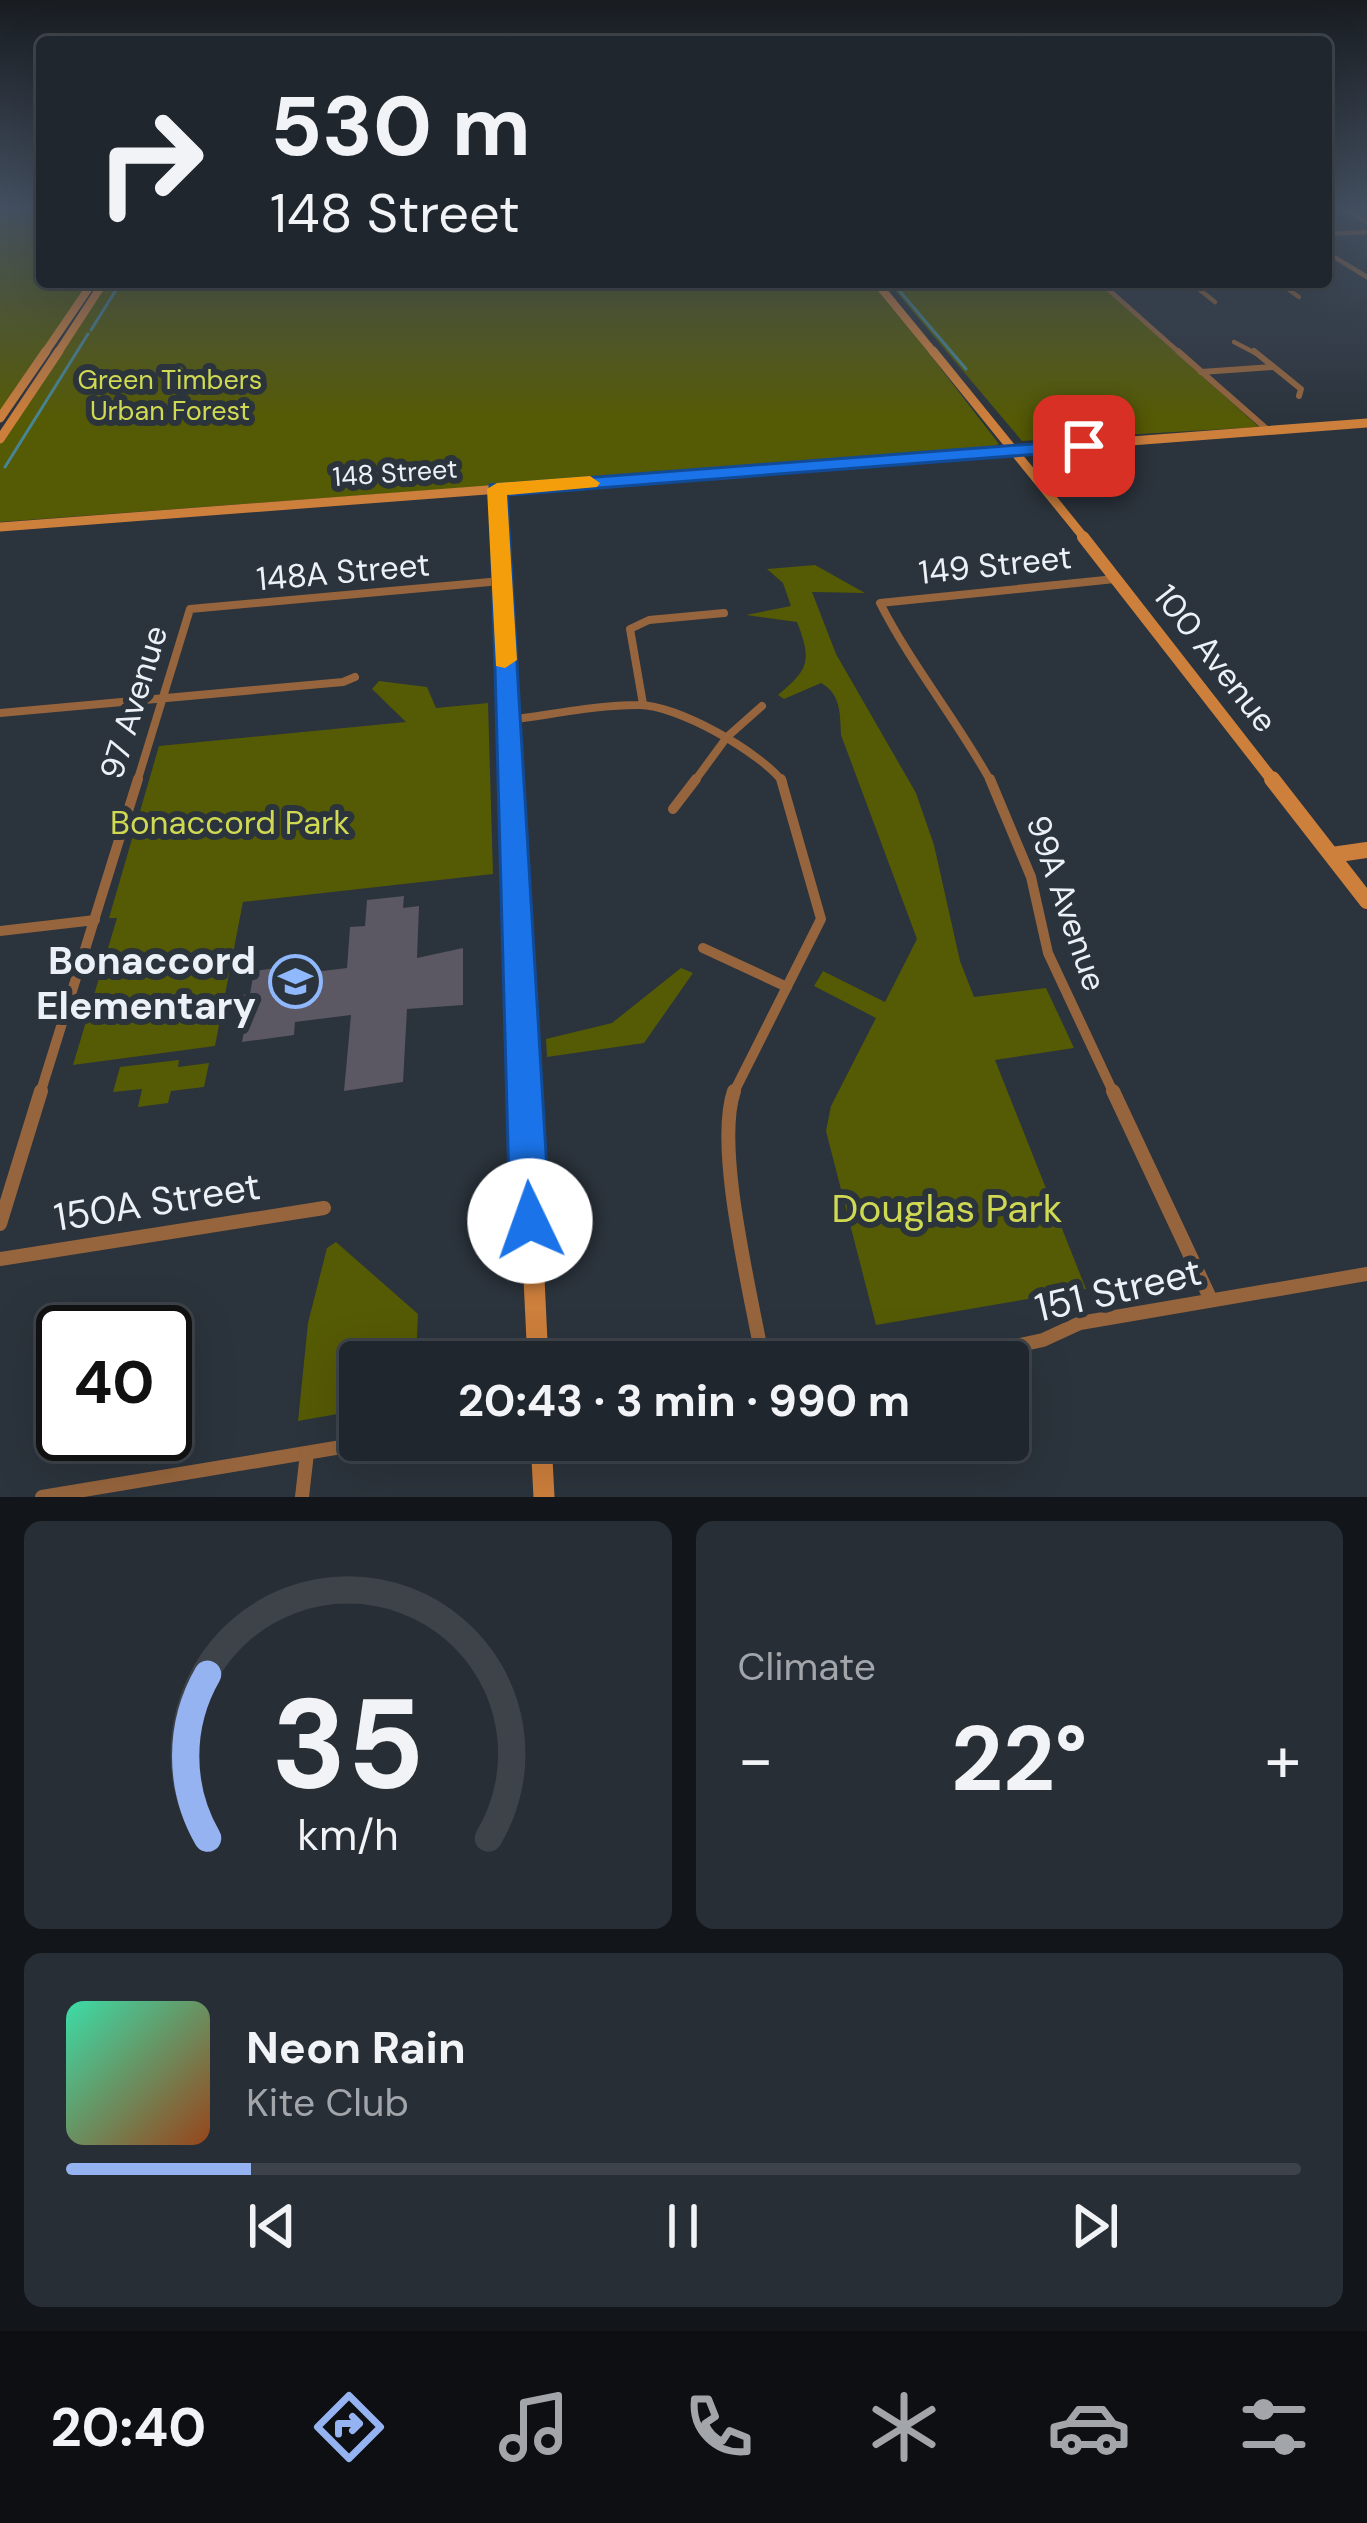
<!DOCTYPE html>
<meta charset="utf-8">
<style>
:root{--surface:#20262d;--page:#282e35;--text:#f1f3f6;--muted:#a2a5aa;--line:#3d4349;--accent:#95b2f1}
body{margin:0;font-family:"DM Sans",sans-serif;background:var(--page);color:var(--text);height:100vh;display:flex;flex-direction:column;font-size:45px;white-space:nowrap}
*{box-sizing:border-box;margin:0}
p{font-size:39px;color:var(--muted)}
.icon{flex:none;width:66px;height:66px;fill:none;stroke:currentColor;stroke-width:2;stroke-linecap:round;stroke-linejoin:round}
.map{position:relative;height:1497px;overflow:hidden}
.panel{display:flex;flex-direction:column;gap:24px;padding:24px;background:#121519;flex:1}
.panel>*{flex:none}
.hud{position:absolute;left:36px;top:36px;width:1296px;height:252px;border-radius:12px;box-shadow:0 12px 48px #0002,0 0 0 3px var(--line);background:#20262d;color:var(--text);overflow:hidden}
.speed{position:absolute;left:36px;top:1305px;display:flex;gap:24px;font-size:60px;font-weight:700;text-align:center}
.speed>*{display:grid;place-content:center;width:156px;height:156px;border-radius:50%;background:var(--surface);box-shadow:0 12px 48px #0002,0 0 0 3px var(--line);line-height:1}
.speed .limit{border:6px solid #111;border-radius:18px;background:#fff;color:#111}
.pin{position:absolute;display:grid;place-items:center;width:102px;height:102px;color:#fff;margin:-51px;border-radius:24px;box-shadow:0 6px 18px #0006}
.me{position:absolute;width:132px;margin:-66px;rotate:357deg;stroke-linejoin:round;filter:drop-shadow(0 0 9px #0008)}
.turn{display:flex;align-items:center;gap:42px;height:252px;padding:0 36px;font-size:54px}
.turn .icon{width:156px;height:156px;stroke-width:2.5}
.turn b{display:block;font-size:84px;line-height:102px}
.big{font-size:90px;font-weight:700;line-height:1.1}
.panel .widget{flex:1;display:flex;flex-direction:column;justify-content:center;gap:18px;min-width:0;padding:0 42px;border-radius:18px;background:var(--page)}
.panel .dial{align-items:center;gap:0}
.dial svg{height:312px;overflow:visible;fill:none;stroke:var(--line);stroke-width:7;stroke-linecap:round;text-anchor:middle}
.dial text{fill:var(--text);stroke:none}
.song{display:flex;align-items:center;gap:36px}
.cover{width:144px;height:144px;border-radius:18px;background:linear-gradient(135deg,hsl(160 70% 55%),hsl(20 70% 35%))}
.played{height:12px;border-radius:6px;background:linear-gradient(90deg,var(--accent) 15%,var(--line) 15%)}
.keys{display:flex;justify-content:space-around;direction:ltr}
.heat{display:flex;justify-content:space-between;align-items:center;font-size:66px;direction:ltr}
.panel .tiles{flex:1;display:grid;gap:24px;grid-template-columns:1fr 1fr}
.widget:last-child{grid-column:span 2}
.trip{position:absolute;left:339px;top:1341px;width:690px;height:120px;border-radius:12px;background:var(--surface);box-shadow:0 12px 48px #0002,0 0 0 3px var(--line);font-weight:700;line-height:120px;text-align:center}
.menu{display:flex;height:192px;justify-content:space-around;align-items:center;background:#0d0f12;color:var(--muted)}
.menu .icon{width:84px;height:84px}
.menu .on{color:var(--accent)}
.menu b{font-size:54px;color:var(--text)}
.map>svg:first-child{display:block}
.green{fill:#555a05}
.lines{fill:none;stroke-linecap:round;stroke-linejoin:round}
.stream{stroke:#488594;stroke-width:3}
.building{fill:#5b5763}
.street-far4{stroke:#96653d;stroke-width:4.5}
.street-far3{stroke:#96653d;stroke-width:6}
.street-far2{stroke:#96653d;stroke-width:8}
.street-far1{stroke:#96653d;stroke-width:10}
.street{stroke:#96653d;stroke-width:14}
.secondary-far4{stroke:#cd7f3c;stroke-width:8}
.secondary-far3{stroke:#cd7f3c;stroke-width:9}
.secondary-far2{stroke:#cd7f3c;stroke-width:12}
.secondary-far1{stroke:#cd7f3c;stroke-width:16}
.secondary{stroke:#cd7f3c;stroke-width:21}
.route{fill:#1a73e8;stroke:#114b97;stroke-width:3}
.slow{fill:#f59e0b}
.labels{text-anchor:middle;stroke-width:12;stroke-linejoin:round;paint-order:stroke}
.far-park-label{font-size:27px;fill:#d0d952;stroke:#2b333c}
.far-street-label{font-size:27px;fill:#ecf1f7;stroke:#2b333c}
.street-label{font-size:33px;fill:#ecf1f7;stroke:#2b333c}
.park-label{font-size:33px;fill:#d0d952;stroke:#2b333c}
.near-poi-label{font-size:39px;font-weight:bold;fill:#ecf1f7;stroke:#2b333c;text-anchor:end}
.near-street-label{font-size:39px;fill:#ecf1f7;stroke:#2b333c}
.near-park-label{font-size:39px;fill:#d0d952;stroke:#2b333c}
</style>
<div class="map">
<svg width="1367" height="1497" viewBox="0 0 1367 1497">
<rect width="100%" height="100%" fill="#2b333c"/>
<g class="green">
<path d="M0 208H42V282H90L0 412Z"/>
<path d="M107 282H874L999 444 987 449 0 522V444Z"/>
<path d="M888 282H1098L1259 427 1022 441Z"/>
<path d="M815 565 865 593 812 592 836 654 916 793 934 845 960 961 974 997 1046 988 1074 1048 995 1060 1086 1289 876 1325 826 1131 831 1106 876 1018 814 986 823 971 885 1002 917 939 841 735C840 714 841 694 821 683L784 699 778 695C809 669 812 661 797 622L746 615 791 606 783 583 767 569Z"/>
<path d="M379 681 427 687 436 708 488 703 493 874 243 902 215 1046 73 1065 117 918H109L159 746 406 722 372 689Z"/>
<path d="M681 968 693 973 644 1043 547 1057 546 1039 612 1023Z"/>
<path d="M179 1060 178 1067 209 1063 204 1087 171 1091 168 1103 138 1107 142 1089 113 1092 120 1067Z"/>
<path d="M336 1242 418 1314 416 1362H360V1410L298 1421 308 1323 327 1248Z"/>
</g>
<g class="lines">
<g class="stream">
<path d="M892 282 966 369"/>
<path d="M91 330 121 282"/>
<path d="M5 467 88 334"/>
</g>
</g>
<path class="building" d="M404 896 403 908 419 906 417 958 463 948V1005L407 1009 403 1082 344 1091 351 1015 295 1022 294 1035 242 1042 247 1016 237 1017 241 995 250 994 254 971 298 965 297 974 347 968 350 927 365 926 367 900Z"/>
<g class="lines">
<g class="street-far4">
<path d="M1342 208 1367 222"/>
<path d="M1326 234 1367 232"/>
<path d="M1326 252 1367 277"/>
<path d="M1100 282 1181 354"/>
<path d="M1190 282 1215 302"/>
<path d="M1278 282 1299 297"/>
<path d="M1234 342 1257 354"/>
</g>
<g class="street-far3">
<path d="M1178 351 1269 431"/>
<path d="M1254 351 1301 389 1299 396"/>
<path d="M1201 372 1273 367"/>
</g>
<g class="street-far2">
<path d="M643 704 630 629 649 620 724 613"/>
<path d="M0 713 343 682 355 677"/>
<path d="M508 720C550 715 595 705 638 705 676 704 760 752 783 782"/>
<path d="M137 782 190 609 501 581"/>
<path d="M694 782 727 737 762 706"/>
<path d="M991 782C957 720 912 666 880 603L1115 579"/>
</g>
<g class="street-far1">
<path d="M990 779 1031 877 1048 953 1114 1094"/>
<path d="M673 809 696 779"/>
<path d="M0 931 95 920"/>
<path d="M703 948 787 987"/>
<path d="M40 1094 138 779"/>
<path d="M733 1094 821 919 781 779"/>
</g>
<g class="street">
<path d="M734 1091C714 1149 752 1297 763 1362"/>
<path d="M1113 1091 1211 1300"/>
<path d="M0 1224 41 1091"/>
<path d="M0 1259 324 1208"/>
<path d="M812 1362 908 1345 988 1352 1043 1340 1080 1323 1367 1274"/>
<path d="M42 1497 383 1440"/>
<path d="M302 1497 307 1453"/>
</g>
<g class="secondary-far4">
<path d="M876 282 935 354"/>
<path d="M44 354 93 282"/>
<path d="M57 354 104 282"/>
</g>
<g class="secondary-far3">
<path d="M933 351 1086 540"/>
<path d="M0 418 46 351"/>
<path d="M0 439 59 351"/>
<path d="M497 489 499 540"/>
<path d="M0 527 1367 423"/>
</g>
<g class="secondary-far2">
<path d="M499 537 511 782"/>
<path d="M1083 537 1274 782"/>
</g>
<g class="secondary-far1">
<path d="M511 779 525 1094"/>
<path d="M1272 779 1367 901"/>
<path d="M1332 855 1367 850"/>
</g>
<g class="secondary">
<path d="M525 1091 538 1362"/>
<path d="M541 1440 544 1497"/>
</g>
</g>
<linearGradient id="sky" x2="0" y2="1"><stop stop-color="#181c21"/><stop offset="0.5" stop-color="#445061"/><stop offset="1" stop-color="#445061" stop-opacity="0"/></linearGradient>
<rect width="1367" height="418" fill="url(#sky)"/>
<path class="route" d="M1084 440 1091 441V450L507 495 550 1221 544 1235 530 1241 516 1235 510 1221 490 485Z"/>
<path class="slow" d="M590 476 600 483 597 487 507 495 517 660 505 668 496 666 487 489 497 483Z"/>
<defs>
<symbol id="school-ring" viewBox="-11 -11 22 22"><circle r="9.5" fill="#2b333c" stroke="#8fb8fd" stroke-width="1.5"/><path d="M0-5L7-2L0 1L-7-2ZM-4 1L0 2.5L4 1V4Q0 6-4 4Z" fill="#8fb8fd"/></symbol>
</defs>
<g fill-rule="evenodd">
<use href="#school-ring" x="266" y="952" width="59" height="59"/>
</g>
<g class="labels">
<g class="far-park-label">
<text x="170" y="389">Green Timbers<tspan x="170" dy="31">Urban Forest</tspan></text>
</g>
<g class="far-street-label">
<text transform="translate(395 473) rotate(-4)" y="9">148 Street</text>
</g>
<g class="street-label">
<text transform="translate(995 564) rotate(-6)" y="12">149 Street</text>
<text transform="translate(343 571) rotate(-5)" y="12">148A Street</text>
<text transform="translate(1216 658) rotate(52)" y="12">100 Avenue</text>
<text transform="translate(133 702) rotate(-73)" y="12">97 Avenue</text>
<text transform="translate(1067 903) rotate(71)" y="12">99A Avenue</text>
</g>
<g class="park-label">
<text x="230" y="834">Bonaccord Park</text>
</g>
<g class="near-poi-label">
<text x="256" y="974">Bonaccord<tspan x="256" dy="45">Elementary</tspan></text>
</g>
<g class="near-street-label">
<text transform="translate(157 1201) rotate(-9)" y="14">150A Street</text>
<text transform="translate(1118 1289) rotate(-13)" y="14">151 Street</text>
</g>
<g class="near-park-label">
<text x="947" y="1222">Douglas Park</text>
</g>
</g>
</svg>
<div class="speed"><div class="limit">40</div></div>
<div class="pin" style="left:1084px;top:446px;background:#d93025"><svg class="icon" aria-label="arrive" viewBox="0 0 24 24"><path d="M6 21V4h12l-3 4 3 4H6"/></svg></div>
<svg class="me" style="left:530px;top:1221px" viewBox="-20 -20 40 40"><circle r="19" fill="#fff"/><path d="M0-13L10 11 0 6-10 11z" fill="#1a73e8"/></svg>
<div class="trip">20:43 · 3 min · 990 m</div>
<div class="hud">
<div class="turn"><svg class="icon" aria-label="right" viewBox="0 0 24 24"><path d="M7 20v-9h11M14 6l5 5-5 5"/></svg><div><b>530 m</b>148 Street</div></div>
</div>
</div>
<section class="panel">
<div class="tiles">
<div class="widget dial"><svg viewBox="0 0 100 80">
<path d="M14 69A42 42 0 1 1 86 69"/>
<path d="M14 69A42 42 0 0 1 14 27" stroke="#95b2f1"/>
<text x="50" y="56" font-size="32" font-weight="700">35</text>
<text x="50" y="72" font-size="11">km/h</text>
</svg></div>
<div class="widget"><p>Climate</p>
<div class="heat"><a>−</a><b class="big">22°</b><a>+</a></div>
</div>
<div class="widget">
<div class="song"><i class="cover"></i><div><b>Neon Rain</b><p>Kite Club</p></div></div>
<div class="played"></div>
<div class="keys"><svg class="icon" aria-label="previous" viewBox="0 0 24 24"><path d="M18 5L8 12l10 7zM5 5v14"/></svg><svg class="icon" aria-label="pause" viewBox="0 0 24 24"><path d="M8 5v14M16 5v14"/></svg><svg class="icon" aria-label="next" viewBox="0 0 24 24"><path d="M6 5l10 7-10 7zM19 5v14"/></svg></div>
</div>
</div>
</section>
<nav class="menu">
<b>20:40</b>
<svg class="icon on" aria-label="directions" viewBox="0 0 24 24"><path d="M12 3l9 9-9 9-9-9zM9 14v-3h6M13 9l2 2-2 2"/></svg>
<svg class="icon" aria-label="music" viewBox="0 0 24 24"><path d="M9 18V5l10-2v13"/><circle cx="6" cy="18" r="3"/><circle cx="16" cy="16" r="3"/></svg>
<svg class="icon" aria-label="phone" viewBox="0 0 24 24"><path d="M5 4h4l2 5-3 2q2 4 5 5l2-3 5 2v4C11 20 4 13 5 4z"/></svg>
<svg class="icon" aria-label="climate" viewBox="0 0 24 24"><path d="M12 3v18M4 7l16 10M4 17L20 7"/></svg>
<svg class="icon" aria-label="car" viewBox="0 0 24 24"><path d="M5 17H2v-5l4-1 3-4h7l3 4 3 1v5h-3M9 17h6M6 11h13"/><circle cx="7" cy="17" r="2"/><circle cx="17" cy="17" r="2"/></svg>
<svg class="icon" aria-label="filters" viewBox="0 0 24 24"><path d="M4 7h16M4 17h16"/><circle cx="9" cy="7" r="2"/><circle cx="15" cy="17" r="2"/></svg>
</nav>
